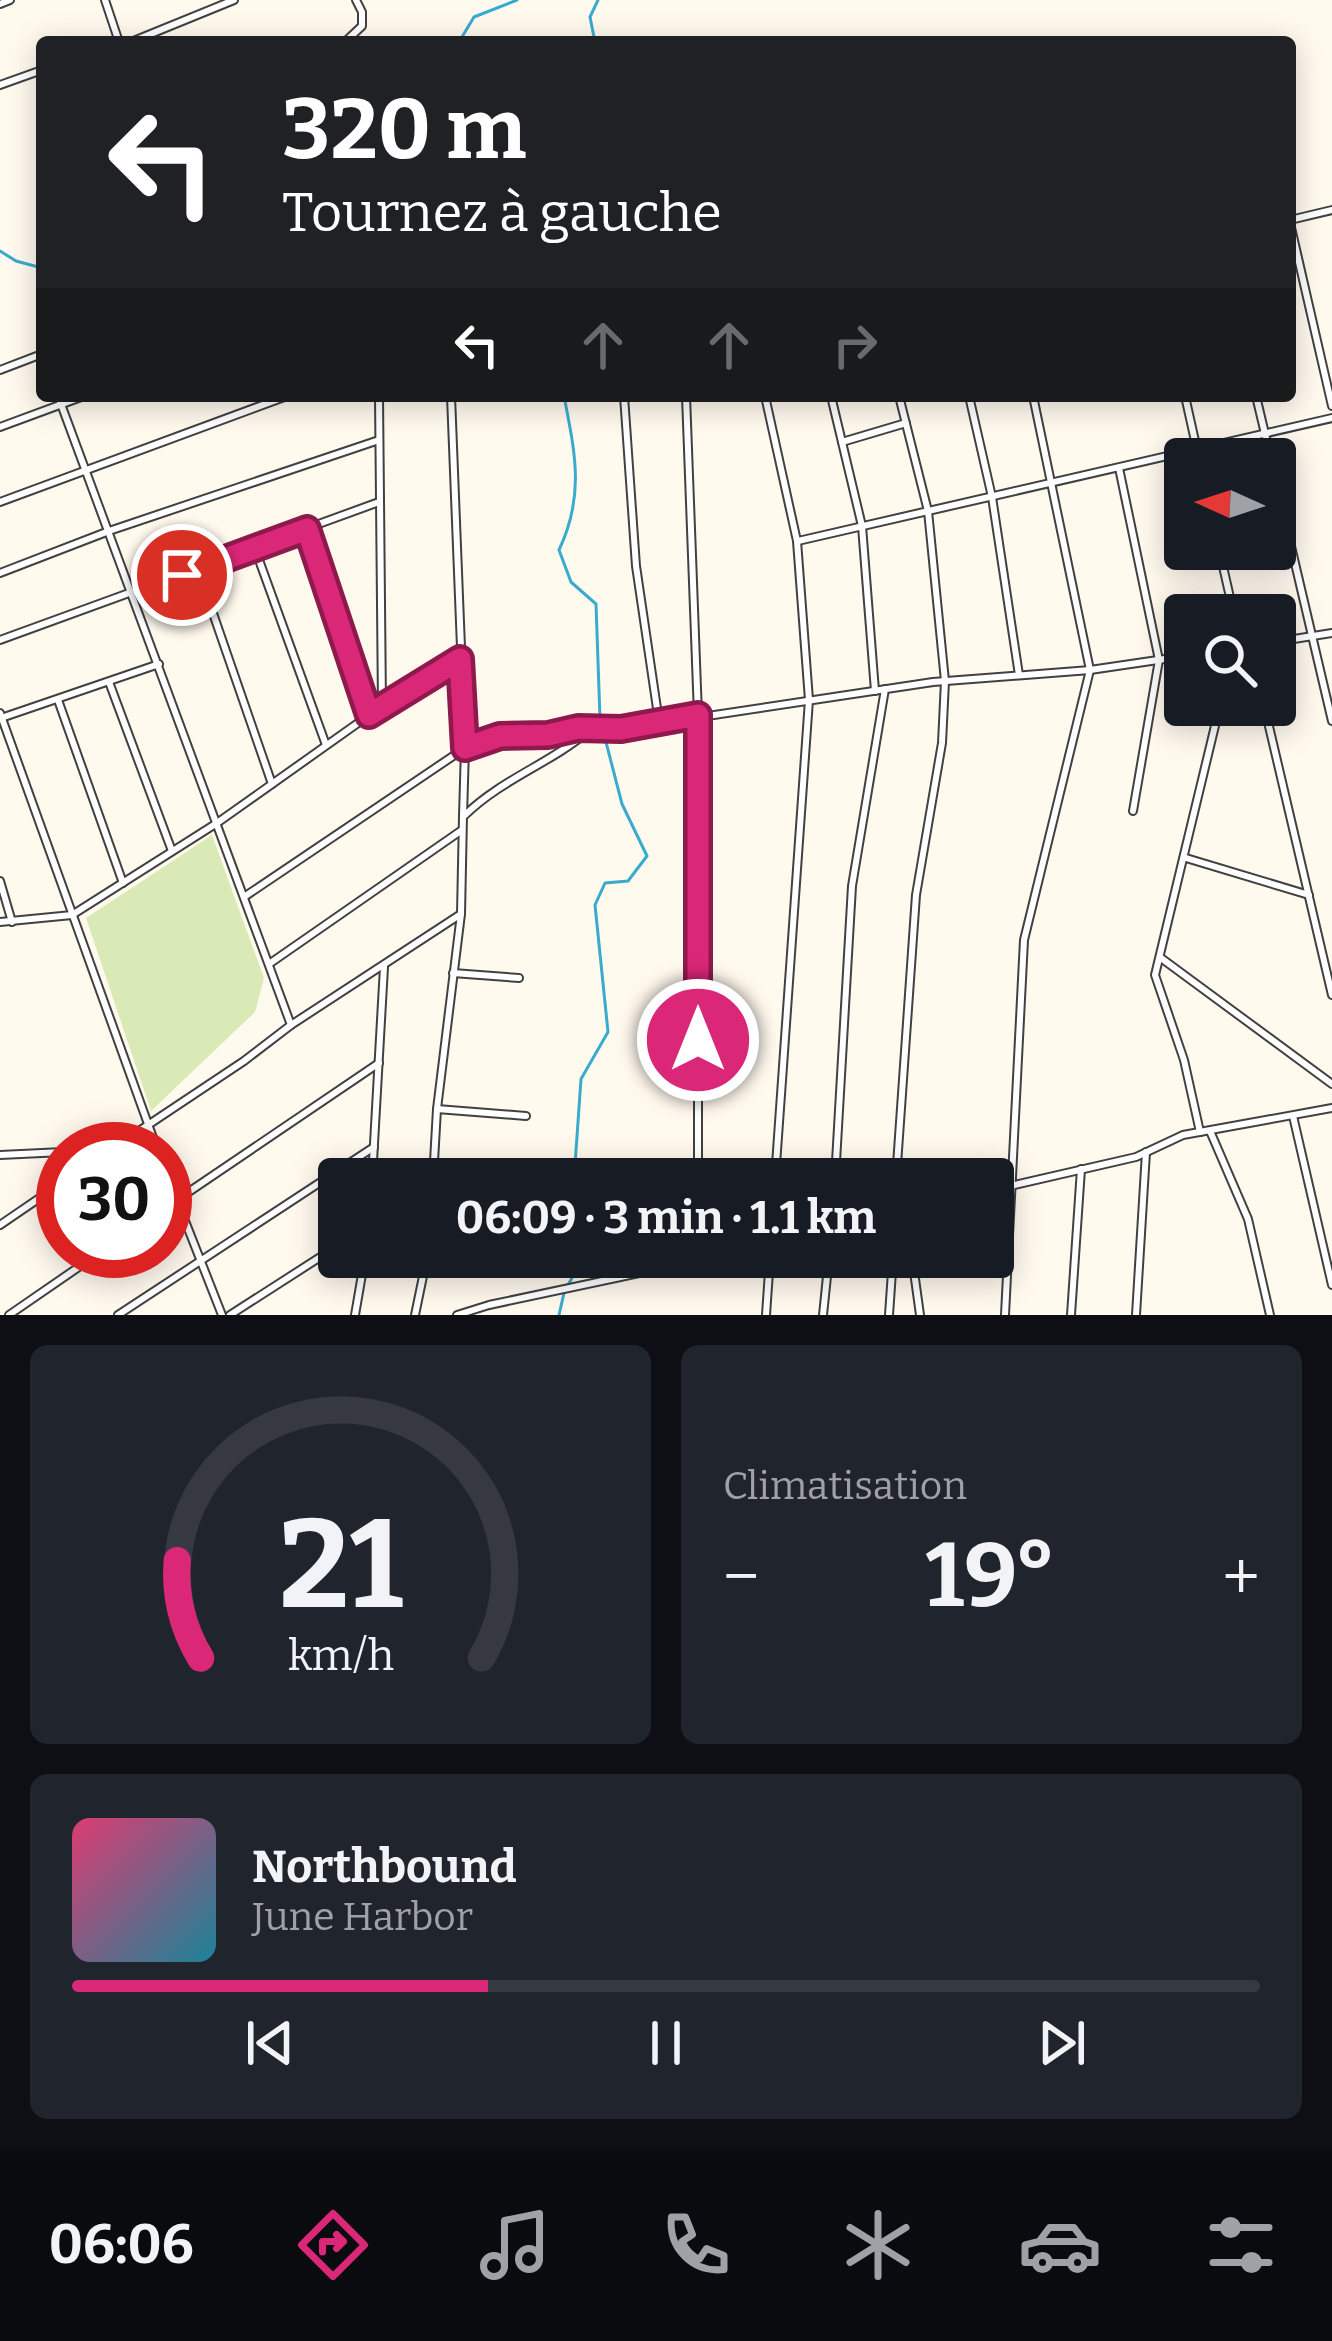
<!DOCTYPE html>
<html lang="fr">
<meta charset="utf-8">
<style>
:root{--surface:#171b24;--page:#20242c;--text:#f1f3f6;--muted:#9ea1a6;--line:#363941;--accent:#db2777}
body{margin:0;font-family:Bitter,serif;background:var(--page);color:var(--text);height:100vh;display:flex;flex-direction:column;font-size:45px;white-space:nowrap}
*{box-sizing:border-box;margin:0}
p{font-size:39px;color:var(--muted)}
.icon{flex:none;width:66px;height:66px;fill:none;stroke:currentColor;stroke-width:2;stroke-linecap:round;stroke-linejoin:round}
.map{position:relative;height:1315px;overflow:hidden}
.side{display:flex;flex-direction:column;gap:30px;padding:30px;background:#0d0f14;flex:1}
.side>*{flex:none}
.hud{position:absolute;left:36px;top:36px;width:1260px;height:366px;border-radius:12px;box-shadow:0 6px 30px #0003;background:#202124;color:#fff;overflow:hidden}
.needle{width:78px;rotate:273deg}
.buttons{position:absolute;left:1164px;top:438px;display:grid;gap:24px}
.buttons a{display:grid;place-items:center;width:132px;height:132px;border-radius:12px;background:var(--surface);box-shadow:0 6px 30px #0003;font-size:60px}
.speed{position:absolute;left:36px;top:1122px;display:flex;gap:24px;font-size:60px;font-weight:700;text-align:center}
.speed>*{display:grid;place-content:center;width:156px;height:156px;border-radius:50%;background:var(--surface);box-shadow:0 6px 30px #0003;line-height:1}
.speed .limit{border:18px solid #d22;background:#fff;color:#111}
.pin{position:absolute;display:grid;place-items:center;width:102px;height:102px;color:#fff;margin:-51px;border:6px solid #fff;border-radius:50%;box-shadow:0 3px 12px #0007}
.me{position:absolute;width:132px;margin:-66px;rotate:0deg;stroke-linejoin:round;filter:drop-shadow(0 0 9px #0008)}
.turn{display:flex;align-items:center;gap:42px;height:252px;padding:0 48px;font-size:54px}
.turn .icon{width:156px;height:156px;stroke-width:2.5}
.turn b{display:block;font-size:84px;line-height:102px}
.lanes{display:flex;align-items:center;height:114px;padding:0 48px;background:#0003;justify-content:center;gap:60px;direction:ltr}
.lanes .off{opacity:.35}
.big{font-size:90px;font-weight:700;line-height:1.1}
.side .widget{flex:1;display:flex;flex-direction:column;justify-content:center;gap:18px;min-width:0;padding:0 42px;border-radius:18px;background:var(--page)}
.side .dial{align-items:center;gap:0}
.dial svg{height:312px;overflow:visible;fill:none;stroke:var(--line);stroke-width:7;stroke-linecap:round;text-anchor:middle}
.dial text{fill:var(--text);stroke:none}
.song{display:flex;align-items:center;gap:36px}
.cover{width:144px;height:144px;border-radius:18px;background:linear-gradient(135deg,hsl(340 70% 55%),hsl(190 70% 35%))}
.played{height:12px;border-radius:6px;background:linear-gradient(90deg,var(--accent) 35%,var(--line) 35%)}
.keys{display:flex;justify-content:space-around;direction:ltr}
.heat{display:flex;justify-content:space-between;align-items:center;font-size:66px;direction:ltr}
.side .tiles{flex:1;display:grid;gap:30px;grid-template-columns:1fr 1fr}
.widget:last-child{grid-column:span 2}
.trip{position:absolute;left:318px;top:1158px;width:696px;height:120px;border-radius:12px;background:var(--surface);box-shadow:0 6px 30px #0003;font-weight:700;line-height:120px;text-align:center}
.menu{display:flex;height:192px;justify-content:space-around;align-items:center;background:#090b0e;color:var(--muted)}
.menu .icon{width:84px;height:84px}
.menu .selected{color:var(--accent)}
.menu b{font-size:54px;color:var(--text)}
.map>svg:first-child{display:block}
.green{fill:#daeab7}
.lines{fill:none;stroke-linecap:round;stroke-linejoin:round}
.stream{stroke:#39abce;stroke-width:3}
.street-casing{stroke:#414141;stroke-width:10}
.street{stroke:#fff;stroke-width:6}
.route-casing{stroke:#8e194d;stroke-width:30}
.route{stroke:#db2777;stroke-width:21}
</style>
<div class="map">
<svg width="1332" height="1315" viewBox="0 0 1332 1315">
<rect width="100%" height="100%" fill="#fff9ee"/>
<path class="green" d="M212 835 264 978 255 1012 151 1111 86 918Z"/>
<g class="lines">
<g class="stream">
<path d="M459 42 474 17 517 0"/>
<path d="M595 42 590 17 598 0"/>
<path d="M0 251 16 261 42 268"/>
<path d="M564 396C575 453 585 495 559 550L571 582 596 604 600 719 622 804 647 856 628 881 605 883 595 905 608 1032 581 1079 574 1179"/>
<path d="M568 1285 584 1257"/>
<path d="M559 1315 564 1293"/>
</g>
<defs>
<g id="street">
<path d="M105 0 119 42"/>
<path d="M0 4 10 0"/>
<path d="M131 42 234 0"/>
<path d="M345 42 362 26V12L356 0"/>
<path d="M0 85 42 70"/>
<path d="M1290 220 1332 210"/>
<path d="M1290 223 1332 406"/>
<path d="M0 370 42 354"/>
<path d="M58 396 291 1025"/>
<path d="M379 396 382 706"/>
<path d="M624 396 636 566 659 722"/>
<path d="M686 396 698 715V1179"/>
<path d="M765 396 797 541 809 700 775 1179"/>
<path d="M831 396 862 526 875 691"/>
<path d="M969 396 992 497 1019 675"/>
<path d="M1185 396 1199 459"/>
<path d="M1256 396 1271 459"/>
<path d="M0 427 84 396"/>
<path d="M842 442 906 423"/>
<path d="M1119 468 1159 660 1133 811"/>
<path d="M1275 478 1332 721"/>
<path d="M0 502 287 396"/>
<path d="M308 530 369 715"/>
<path d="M798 541 1332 418"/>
<path d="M255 549 326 745"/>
<path d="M1219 549 1234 615"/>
<path d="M198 570 272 784"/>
<path d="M0 573 109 531 379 440"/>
<path d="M0 640 379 502"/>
<path d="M1275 642 1332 633"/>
<path d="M109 682 172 851"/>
<path d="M58 700 123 883"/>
<path d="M1264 705 1332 995"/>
<path d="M0 713 157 1149"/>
<path d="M4 717 159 664"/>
<path d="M465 815C502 779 551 763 590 730"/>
<path d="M1186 858 1309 895"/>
<path d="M0 881 12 922"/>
<path d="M244 897 465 748C514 731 569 730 621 729L933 682 1090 670 1185 656"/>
<path d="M0 922 72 915 217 823 382 706 460 659"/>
<path d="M1161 958 1332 1084"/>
<path d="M269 964 462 830"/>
<path d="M453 973 519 978"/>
<path d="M437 1109 526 1116"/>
<path d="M1293 1116 1332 1285"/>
<path d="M1210 1131 1248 1219 1270 1315"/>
<path d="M1200 1132 1184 1060 1155 975 1220 705"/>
<path d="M112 1149 244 1061 291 1025 461 914"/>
<path d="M0 1155 63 1152"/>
<path d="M165 1170 222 1315"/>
<path d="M372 1179 384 967"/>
<path d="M433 1179 437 1109 461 914 463 816 465 748 451 396"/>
<path d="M835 1179 852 886 885 689"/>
<path d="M896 1179 916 895 942 743 945 681 928 511 899 396"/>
<path d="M993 1190 1136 1157 1183 1135 1332 1108"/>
<path d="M165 1208 379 1063"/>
<path d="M0 1225 63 1182"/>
<path d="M912 1257 920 1315"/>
<path d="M9 1315 102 1251"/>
<path d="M118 1315 374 1147"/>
<path d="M230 1315 339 1245"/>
<path d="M355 1315 365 1257"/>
<path d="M415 1315 427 1257"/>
<path d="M457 1315 489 1305 715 1257"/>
<path d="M766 1315 770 1257"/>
<path d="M823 1315 829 1257"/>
<path d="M889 1315 893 1257"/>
<path d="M1005 1315 1024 940 1090 670 1033 396"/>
<path d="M1071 1315 1081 1169"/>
<path d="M1136 1315 1146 1152"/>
</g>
</defs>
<use href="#street" class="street-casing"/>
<use href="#street" class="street"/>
</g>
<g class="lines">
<defs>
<path id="route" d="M182 575 307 529 369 715 460 659 465 748 500 736 548 735 578 728 621 729 698 715V1040"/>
</defs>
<use href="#route" class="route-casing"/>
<use href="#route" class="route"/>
</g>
</svg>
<div class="buttons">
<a><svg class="needle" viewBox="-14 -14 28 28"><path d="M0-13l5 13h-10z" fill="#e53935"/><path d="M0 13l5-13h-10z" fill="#9ea1a6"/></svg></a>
<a><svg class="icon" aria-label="search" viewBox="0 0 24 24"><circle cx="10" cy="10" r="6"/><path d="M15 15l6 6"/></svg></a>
</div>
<div class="speed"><div class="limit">30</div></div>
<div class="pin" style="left:182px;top:575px;background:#d93025"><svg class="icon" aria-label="arrive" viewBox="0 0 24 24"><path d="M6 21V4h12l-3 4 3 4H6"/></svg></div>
<svg class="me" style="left:698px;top:1040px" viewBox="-20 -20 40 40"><circle r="17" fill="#db2777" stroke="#fff" stroke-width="3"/><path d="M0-11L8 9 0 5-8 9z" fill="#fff"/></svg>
<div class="trip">06:09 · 3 min · 1.1 km</div>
<div class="hud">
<div class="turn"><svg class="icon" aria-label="left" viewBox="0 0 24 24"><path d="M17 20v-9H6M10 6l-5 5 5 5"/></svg><div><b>320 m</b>Tournez à gauche</div></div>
<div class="lanes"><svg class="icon" aria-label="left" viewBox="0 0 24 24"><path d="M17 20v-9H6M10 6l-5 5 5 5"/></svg><svg class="icon off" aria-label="ahead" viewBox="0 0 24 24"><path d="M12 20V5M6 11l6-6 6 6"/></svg><svg class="icon off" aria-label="ahead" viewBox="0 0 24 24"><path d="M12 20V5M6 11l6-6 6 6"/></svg><svg class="icon off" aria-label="right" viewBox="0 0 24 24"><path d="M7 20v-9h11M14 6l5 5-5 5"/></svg></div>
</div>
</div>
<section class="side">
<div class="tiles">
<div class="widget dial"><svg viewBox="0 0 100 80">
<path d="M14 69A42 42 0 1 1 86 69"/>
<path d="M14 69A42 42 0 0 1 8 44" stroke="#db2777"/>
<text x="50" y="56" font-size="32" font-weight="700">21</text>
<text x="50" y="72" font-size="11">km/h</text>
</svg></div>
<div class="widget"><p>Climatisation</p>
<div class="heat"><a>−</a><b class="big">19°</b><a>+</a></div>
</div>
<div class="widget">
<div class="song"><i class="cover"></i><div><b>Northbound</b><p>June Harbor</p></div></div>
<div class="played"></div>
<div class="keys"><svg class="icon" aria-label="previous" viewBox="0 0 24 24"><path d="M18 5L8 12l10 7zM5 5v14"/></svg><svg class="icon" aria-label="pause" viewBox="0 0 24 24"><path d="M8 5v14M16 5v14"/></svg><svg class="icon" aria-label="next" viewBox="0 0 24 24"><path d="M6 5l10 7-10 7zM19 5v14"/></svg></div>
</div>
</div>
</section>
<nav class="menu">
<b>06:06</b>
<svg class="icon selected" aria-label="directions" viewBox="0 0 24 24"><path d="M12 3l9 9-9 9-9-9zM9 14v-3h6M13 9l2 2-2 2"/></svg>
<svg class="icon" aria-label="music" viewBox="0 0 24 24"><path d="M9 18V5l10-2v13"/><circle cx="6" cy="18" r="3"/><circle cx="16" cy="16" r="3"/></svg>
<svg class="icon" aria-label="phone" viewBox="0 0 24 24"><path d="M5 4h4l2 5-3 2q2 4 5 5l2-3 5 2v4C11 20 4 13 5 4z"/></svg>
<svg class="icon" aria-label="climate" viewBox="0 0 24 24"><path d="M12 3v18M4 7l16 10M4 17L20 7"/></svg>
<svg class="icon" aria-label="car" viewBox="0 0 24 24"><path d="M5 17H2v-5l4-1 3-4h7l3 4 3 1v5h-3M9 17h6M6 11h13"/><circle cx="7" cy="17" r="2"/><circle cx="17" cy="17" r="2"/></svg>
<svg class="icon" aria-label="filters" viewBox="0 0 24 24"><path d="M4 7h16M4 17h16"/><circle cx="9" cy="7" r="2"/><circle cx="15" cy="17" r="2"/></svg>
</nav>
